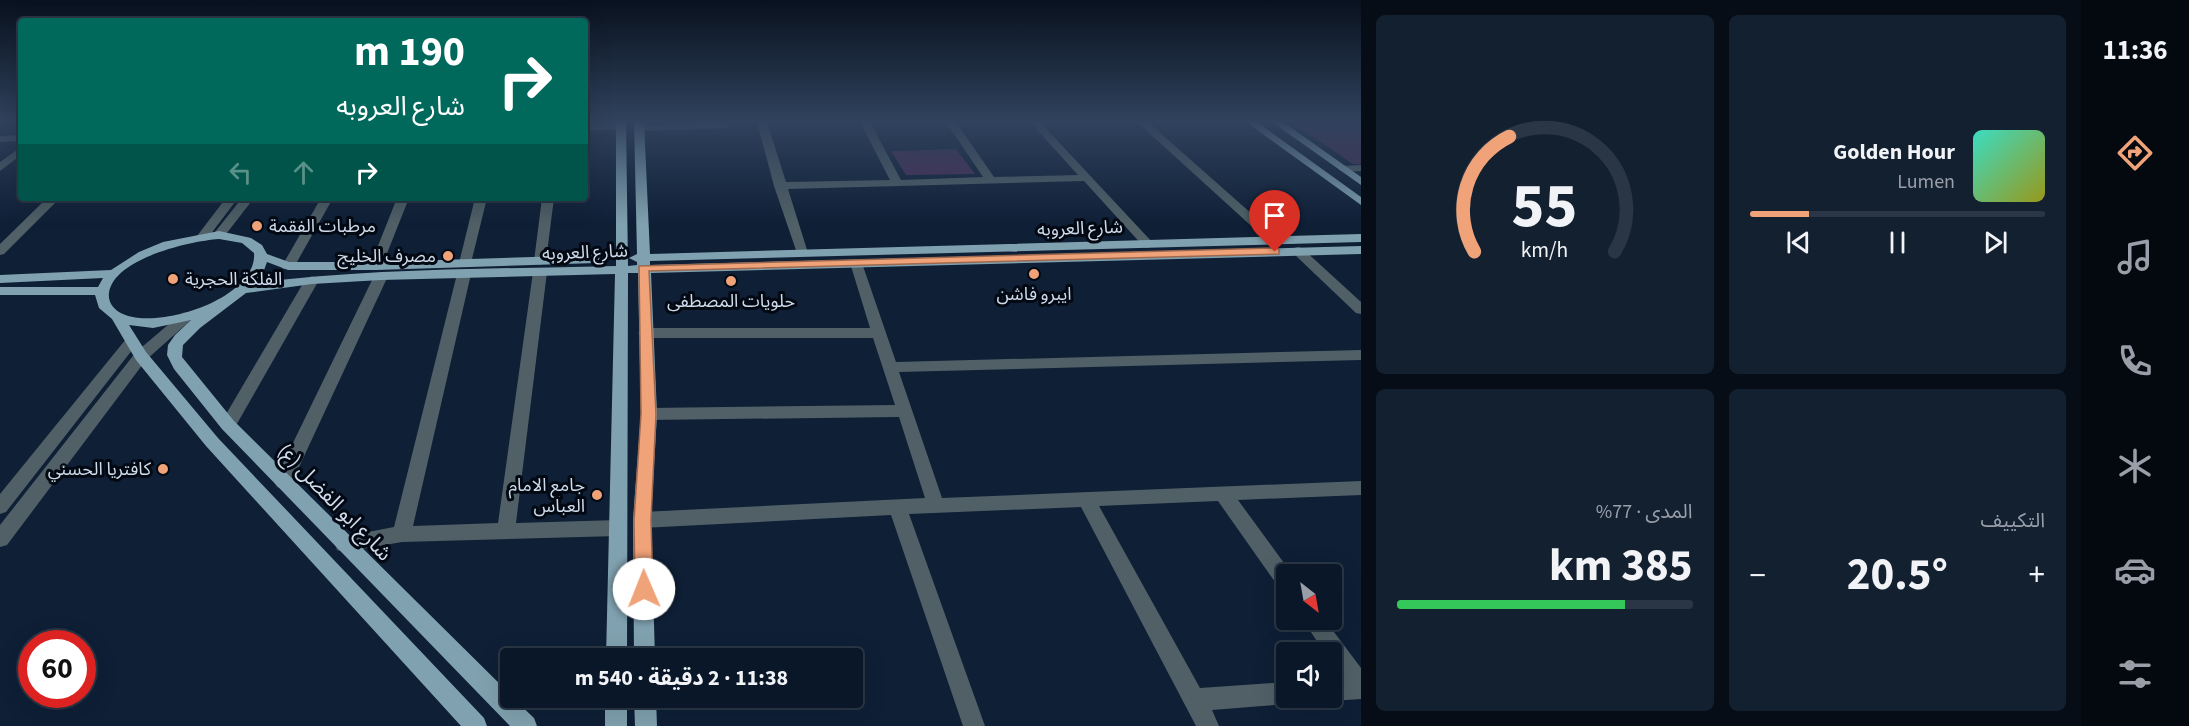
<!DOCTYPE html>
<html lang="ar">
<meta charset="utf-8">
<style>
:root{--surface:#0a1728;--page:#132030;--text:#f1f3f6;--muted:#999fa8;--line:#2a3645;--accent:#f0a279}
body{margin:0;font-family:"Source Sans 3","Noto Sans Arabic",sans-serif;background:var(--page);color:var(--text);direction:rtl;height:100vh;display:flex;flex-direction:column;font-size:22px;white-space:nowrap}
*{box-sizing:border-box;margin:0}
p{font-size:20px;color:var(--muted)}
.icon{flex:none;width:33px;height:33px;fill:none;stroke:currentColor;stroke-width:2;stroke-linecap:round;stroke-linejoin:round}
.map{position:relative;flex:1;overflow:hidden;direction:ltr}
.panel{display:flex;flex-direction:column;gap:15px;padding:15px;background:#060d16;width:720px}
.panel>*{flex:none}
.guide{position:absolute;left:18px;top:18px;width:570px;height:183px;border-radius:6px;box-shadow:0 6px 24px #0002,0 0 0 2px var(--line);direction:rtl;background:#00695c;color:#fff;overflow:hidden}
.needle{width:39px;rotate:149deg}
.controls{position:absolute;left:1276px;top:564px;display:grid;gap:12px}
.controls a{display:grid;place-items:center;width:66px;height:66px;border-radius:6px;background:var(--surface);box-shadow:0 6px 24px #0002,0 0 0 2px var(--line);font-size:30px}
.speed{position:absolute;left:18px;top:630px;display:flex;gap:12px;font-size:30px;font-weight:700;text-align:center}
.speed>*{display:grid;place-content:center;width:78px;height:78px;border-radius:50%;background:var(--surface);box-shadow:0 6px 24px #0002,0 0 0 2px var(--line);line-height:1}
.speed .limit{border:9px solid #d22;background:#fff;color:#111}
.pin{position:absolute;display:grid;place-items:center;width:51px;height:51px;color:#fff;margin:-62px -26px;border-radius:50% 50% 50% 0;rotate:-45deg;box-shadow:0 0 6px #0007}
.pin .icon{rotate:45deg}
.me{position:absolute;width:66px;margin:-33px;rotate:359deg;stroke-linejoin:round;filter:drop-shadow(0 0 4px #0008)}
.turn{display:flex;align-items:center;gap:21px;height:126px;padding:0 24px;font-size:27px}
.turn .icon{width:78px;height:78px;stroke-width:2.5}
.turn b{display:block;font-size:42px;line-height:51px}
.lanes{display:flex;align-items:center;height:57px;padding:0 24px;background:#0003;justify-content:center;gap:30px;direction:ltr}
.lanes .off{opacity:.35}
.big{font-size:45px;font-weight:700;line-height:1.1}
.panel .card{flex:1;display:flex;flex-direction:column;justify-content:center;gap:9px;min-width:0;padding:0 21px;border-radius:9px;background:var(--page)}
.panel .dial{align-items:center;gap:0}
.dial svg{height:156px;overflow:visible;fill:none;stroke:var(--line);stroke-width:7;stroke-linecap:round;text-anchor:middle}
.dial text{fill:var(--text);stroke:none}
.song{display:flex;align-items:center;gap:18px}
.cover{width:72px;height:72px;border-radius:9px;background:linear-gradient(135deg,hsl(170 70% 55%),hsl(60 70% 35%))}
.played{height:6px;border-radius:3px;background:linear-gradient(90deg,var(--accent) 20%,var(--line) 20%)}
.keys{display:flex;justify-content:space-around;direction:ltr}
.heat{display:flex;justify-content:space-between;align-items:center;font-size:33px;direction:ltr}
.charge{height:9px;border-radius:4px;background:linear-gradient(90deg,#34c759 77%,var(--line) 0)}
.panel .tiles{flex:1;display:grid;gap:15px;grid-template-columns:repeat(2,1fr)}
.trip{position:absolute;left:500px;top:648px;width:363px;height:60px;border-radius:6px;background:var(--surface);box-shadow:0 6px 24px #0002,0 0 0 2px var(--line);font-weight:700;line-height:60px;text-align:center;direction:rtl}
main{display:flex;flex:1;min-height:0}
.menu{display:flex;flex-direction:column;width:108px;justify-content:space-around;align-items:center;background:#040910;color:var(--muted)}
.menu .icon{width:42px;height:42px}
.menu .selected{color:var(--accent)}
.menu b{font-size:27px;color:var(--text)}
.map>svg:first-child{display:block}
.green{fill:#4b2e56}
.lines{fill:none;stroke-linecap:round;stroke-linejoin:round}
.minor{fill:#506066;fill-rule:evenodd}
.major{fill:#80a1af;fill-rule:evenodd}
.route{fill:#f0a279;stroke:#9c694f;stroke-width:1.5}
.poi-dot{fill:#f0a279;stroke:#030913;stroke-width:2}
.labels{text-anchor:middle;stroke-width:6;stroke-linejoin:round;paint-order:stroke}
.poi-label{font-size:18px;fill:#cfdbeb;stroke:#030913;text-anchor:end}
.street-label{font-size:18px;fill:#cfdbeb;stroke:#030913}
.near-street-label{font-size:21px;fill:#cfdbeb;stroke:#030913}
</style>
<main>
<nav class="menu">
<b>11:36</b>
<svg class="icon selected" aria-label="directions" viewBox="0 0 24 24"><path d="M12 3l9 9-9 9-9-9zM9 14v-3h6M13 9l2 2-2 2"/></svg>
<svg class="icon" aria-label="music" viewBox="0 0 24 24"><path d="M9 18V5l10-2v13"/><circle cx="6" cy="18" r="3"/><circle cx="16" cy="16" r="3"/></svg>
<svg class="icon" aria-label="phone" viewBox="0 0 24 24"><path d="M5 4h4l2 5-3 2q2 4 5 5l2-3 5 2v4C11 20 4 13 5 4z"/></svg>
<svg class="icon" aria-label="climate" viewBox="0 0 24 24"><path d="M12 3v18M4 7l16 10M4 17L20 7"/></svg>
<svg class="icon" aria-label="car" viewBox="0 0 24 24"><path d="M5 17H2v-5l4-1 3-4h7l3 4 3 1v5h-3M9 17h6M6 11h13"/><circle cx="7" cy="17" r="2"/><circle cx="17" cy="17" r="2"/></svg>
<svg class="icon" aria-label="filters" viewBox="0 0 24 24"><path d="M4 7h16M4 17h16"/><circle cx="9" cy="7" r="2"/><circle cx="15" cy="17" r="2"/></svg>
</nav>
<section class="panel">
<div class="tiles">
<div class="card">
<div class="song"><i class="cover"></i><div><b>Golden Hour</b><p>Lumen</p></div></div>
<div class="played"></div>
<div class="keys"><svg class="icon" aria-label="previous" viewBox="0 0 24 24"><path d="M18 5L8 12l10 7zM5 5v14"/></svg><svg class="icon" aria-label="pause" viewBox="0 0 24 24"><path d="M8 5v14M16 5v14"/></svg><svg class="icon" aria-label="next" viewBox="0 0 24 24"><path d="M6 5l10 7-10 7zM19 5v14"/></svg></div>
</div>
<div class="card dial"><svg viewBox="0 0 100 80">
<path d="M14 69A42 42 0 1 1 86 69"/>
<path d="M14 69A42 42 0 0 1 32 10" stroke="#f0a279"/>
<text x="50" y="56" font-size="32" font-weight="700">55</text>
<text x="50" y="72" font-size="11">km/h</text>
</svg></div>
<div class="card"><p>التكييف</p>
<div class="heat"><a>−</a><b class="big">20.5°</b><a>+</a></div>
</div>
<div class="card"><p>المدى · 77%</p><b class="big">385 km</b><div class="charge"></div></div>
</div>
</section>
<div class="map">
<svg width="1361" height="726" viewBox="0 0 1361 726">
<rect width="100%" height="100%" fill="#0e1f36"/>
<g class="green">
<path d="M1291 122H1361V164H1353Z"/>
<path d="M956 149 975 174 906 175 891 151Z"/>
</g>
<g class="lines">
<g class="minor">
<path d="M757 122H767L786 182 890 180 860 122H870L901 180 983 177 946 122H956L994 177 1078 175 1030 122H1040L1154 244 1148 248 1144 247 1084 181 788 189 808 253 806 256H798L774 186Z"/>
<path d="M1137 122H1148L1278 237 1280 240 1278 243H1270Z"/>
<path d="M724 123 729 126 728 128 639 131 634 128 639 125Z"/>
<path d="M585 124H621L626 127 621 130H585Z"/>
<path d="M21 135V141L0 142V136Z"/>
<path d="M21 147V155L0 171V162Z"/>
<path d="M1361 165V171L1343 172 1338 169 1343 166Z"/>
<path d="M47 198H60L4 254 0 255V244Z"/>
<path d="M226 198H238L207 239H199L197 236Z"/>
<path d="M242 198H254L223 238H215V232Z"/>
<path d="M321 198H333L293 269H283L282 266Z"/>
<path d="M397 198H409L382 266 381 269H371L370 266Z"/>
<path d="M475 198H487L471 263 465 267 459 263Z"/>
<path d="M542 198H554L546 261 540 265 534 261Z"/>
<path d="M1298 247 1302 248 1361 302V314L1356 313 1294 254 1292 251 1294 248Z"/>
<path d="M856 259 862 263 896 362 1361 350V360L899 372 942 498 1361 481V495L1238 500 1292 574H1287V592L1280 589 1218 501 1099 506 1200 688 1287 682V698H1296L1295 701 1287 704 1212 710 1219 726H1196L1081 507 909 514 985 726H963L891 515 642 528 636 525 633 520 636 515 642 512 925 498 899 417 649 420 643 418 641 414 643 410 649 408 895 405 873 338H645L638 333 645 328H870L850 263Z"/>
<path d="M540 268 547 272 516 523 618 520 625 522 627 528 625 534 618 536 402 542 344 552 337 550 335 544 337 538 394 527 457 274 464 270 471 274 413 526 498 523 533 272Z"/>
<path d="M381 272 388 276 292 482 289 487 283 489 277 487 274 482 374 276Z"/>
<path d="M312 276 319 280 234 429H222L220 425 222 421 305 280Z"/>
<path d="M187 312 194 316 192 319 146 360 7 545 0 547V525L136 352 182 313Z"/>
<path d="M131 337 136 339 138 342 136 345 6 512 0 514V494L126 339Z"/>
<path d="M1303 620H1325L1361 668V699L1332 701 1324 698H1332V679L1342 678 1332 664V652H1324Z"/>
</g>
<g class="major">
<path d="M616 122H626L628 266 637 265V262L629 258 637 254 634 122H644L650 254 1361 234V242L650 261V265L1361 246V254L651 273 657 414 651 520 655 658H634L633 520 641 414 638 273H628L627 658H606L615 274 381 280 312 284 246 293 200 328 183 345 182 357 234 421 510 694V698H513L534 718 537 726H510L222 429 174 369 167 355 168 345 175 335 191 320 153 328 129 325 146 352 218 438 484 718 487 726H461L206 446 136 360 112 319 99 308 95 295H0V287H98L103 278 0 283V275L111 270 139 252 163 242 219 231 251 238 262 245 267 254 289 262H376L596 255 602 259 596 263 376 270H288L267 262 263 273 255 283C375 268 495 269 616 266ZM219 239 242 243 254 253C258 299 153 333 119 312 112 307 108 301 109 293 114 258 191 241 219 239Z"/>
<path d="M1246 122H1257L1361 197V205Z"/>
<path d="M1272 122H1283L1361 177V185Z"/>
<rect x="605" y="698" width="22" height="28"/>
<path d="M634 698H656L657 726H635Z"/>
</g>
</g>
<linearGradient id="sky" x2="0" y2="1"><stop stop-color="#08111e"/><stop offset="0.54" stop-color="#30425d"/><stop offset="1" stop-color="#30425d" stop-opacity="0"/></linearGradient>
<rect width="1361" height="224" fill="url(#sky)"/>
<path class="route" d="M1275 248 1279 249V254L649 271 656 414 651 520 653 589 650 595 644 597 637 595 635 589 634 520 641 414 639 266Z"/>
<g class="poi-dot">
<circle cx="257" cy="226" r="6"/>
<circle cx="448" cy="256" r="6"/>
<circle cx="1034" cy="274" r="6"/>
<circle cx="173" cy="279" r="6"/>
<circle cx="731" cy="281" r="6"/>
<circle cx="163" cy="469" r="6"/>
<circle cx="597" cy="495" r="6"/>
</g>
<g class="labels">
<g class="poi-label">
<text x="269" y="232" text-anchor="start">مرطبات الفقمة</text>
<text x="436" y="262">مصرف الخليج</text>
<text x="185" y="285" text-anchor="start">الفلكة الحجرية</text>
<text x="1034" y="300" text-anchor="middle">ايبرو فاشن</text>
<text x="731" y="307" text-anchor="middle">حلويات المصطفى</text>
<text x="151" y="475">كافتريا الحسني</text>
<text x="585" y="491">جامع الامام<tspan x="585" dy="21">العباس</tspan></text>
</g>
<g class="street-label">
<text transform="translate(1080 228) rotate(-2)" y="6">شارع العروبه</text>
<text transform="translate(585 252) rotate(-2)" y="6">شارع العروبه</text>
</g>
<g class="near-street-label">
<text transform="translate(335 502) rotate(46)" y="7">شارع ابو الفضل (ع)</text>
</g>
</g>
</svg>
<div class="controls">
<a><svg class="needle" viewBox="-14 -14 28 28"><path d="M0-13l5 13h-10z" fill="#e53935"/><path d="M0 13l5-13h-10z" fill="#999fa8"/></svg></a>
<a><svg class="icon" aria-label="sound" viewBox="0 0 24 24"><path d="M4 9h4l5-4v14l-5-4H4zM17 9q2 3 0 6"/></svg></a>
</div>
<div class="speed"><div class="limit">60</div></div>
<div class="pin" style="left:1275px;top:252px;background:#d93025"><svg class="icon" aria-label="arrive" viewBox="0 0 24 24"><path d="M6 21V4h12l-3 4 3 4H6"/></svg></div>
<svg class="me" style="left:644px;top:589px" viewBox="-20 -20 40 40"><circle r="19" fill="#fff"/><path d="M0-13L10 11 0 6-10 11z" fill="#f0a279"/></svg>
<div class="trip">11:38 · 2 دقيقة · 540 m</div>
<div class="guide">
<div class="turn"><svg class="icon" aria-label="right" viewBox="0 0 24 24"><path d="M7 20v-9h11M14 6l5 5-5 5"/></svg><div><b>190 m</b>شارع العروبه</div></div>
<div class="lanes"><svg class="icon off" aria-label="left" viewBox="0 0 24 24"><path d="M17 20v-9H6M10 6l-5 5 5 5"/></svg><svg class="icon off" aria-label="ahead" viewBox="0 0 24 24"><path d="M12 20V5M6 11l6-6 6 6"/></svg><svg class="icon" aria-label="right" viewBox="0 0 24 24"><path d="M7 20v-9h11M14 6l5 5-5 5"/></svg></div>
</div>
</div>
</main>
